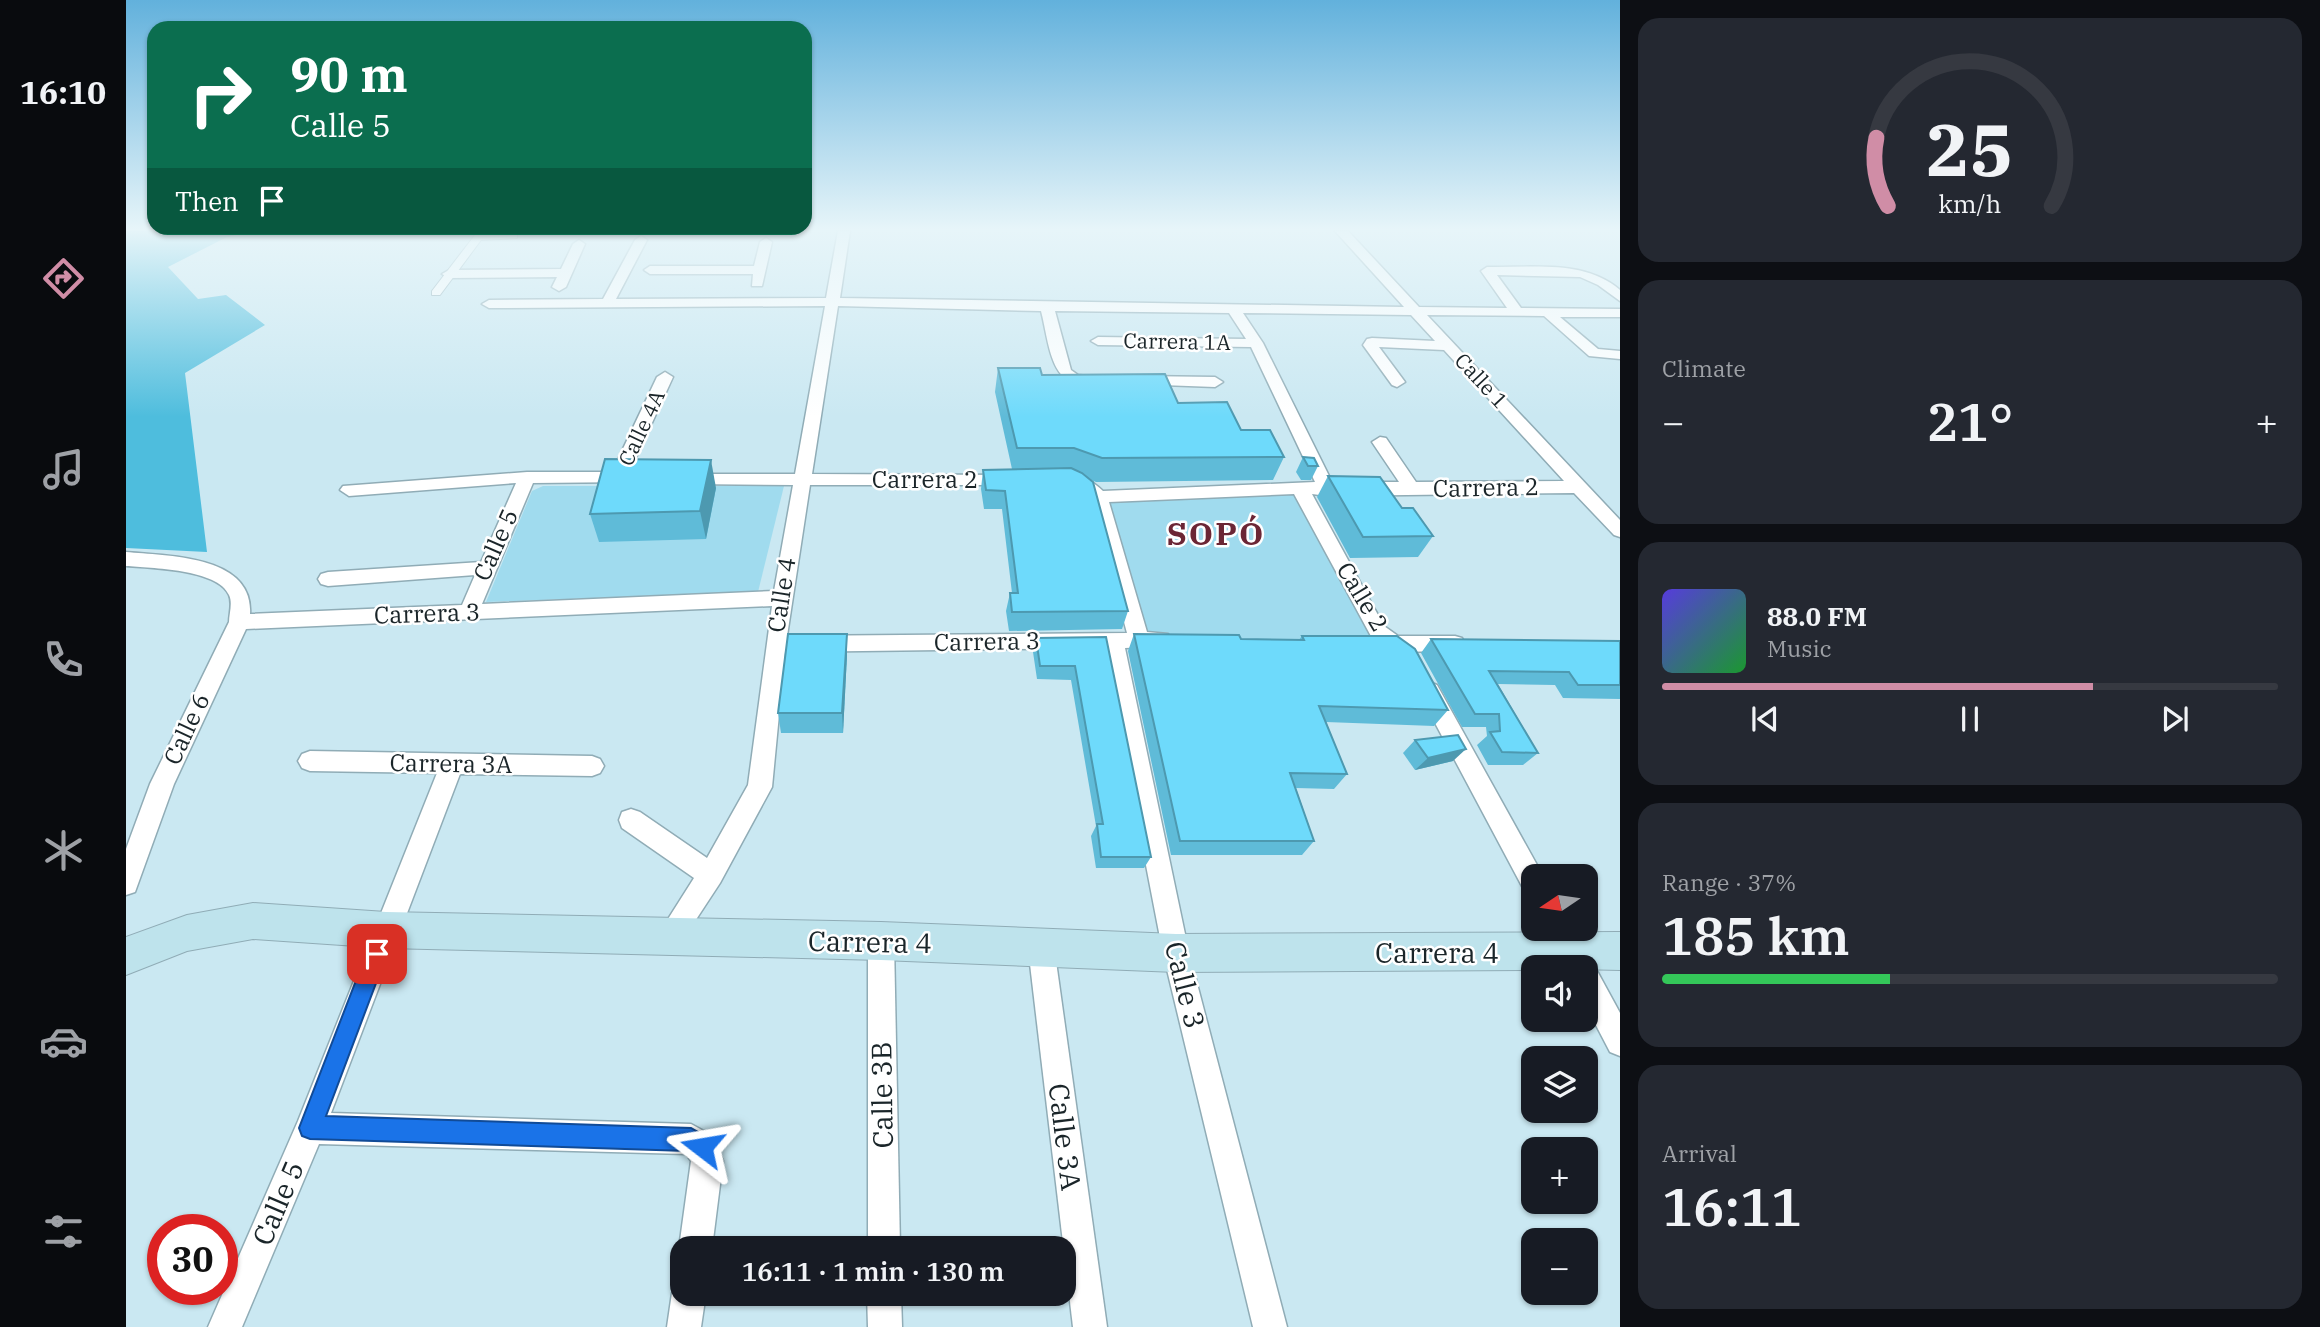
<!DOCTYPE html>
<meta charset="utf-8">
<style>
:root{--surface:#171b24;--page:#242831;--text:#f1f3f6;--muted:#9ea1a6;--line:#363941;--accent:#d08da6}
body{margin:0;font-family:"IBM Plex Serif",serif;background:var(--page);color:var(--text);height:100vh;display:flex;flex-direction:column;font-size:26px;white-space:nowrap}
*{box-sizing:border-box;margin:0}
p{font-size:23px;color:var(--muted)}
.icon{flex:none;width:38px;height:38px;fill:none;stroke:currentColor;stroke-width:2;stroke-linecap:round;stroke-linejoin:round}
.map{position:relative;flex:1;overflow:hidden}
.sheet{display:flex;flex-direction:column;gap:18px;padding:18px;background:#0d0f14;width:700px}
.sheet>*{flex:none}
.guide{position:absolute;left:21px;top:21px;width:665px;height:214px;border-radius:21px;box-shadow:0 2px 5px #0004;background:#0b6e4f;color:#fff;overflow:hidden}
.needle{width:46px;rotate:257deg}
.controls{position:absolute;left:1395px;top:864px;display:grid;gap:14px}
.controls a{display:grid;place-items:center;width:77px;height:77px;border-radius:14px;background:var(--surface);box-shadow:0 2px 5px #0004;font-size:35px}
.speed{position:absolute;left:21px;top:1214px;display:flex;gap:14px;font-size:35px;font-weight:700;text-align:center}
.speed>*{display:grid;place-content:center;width:91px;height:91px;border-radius:50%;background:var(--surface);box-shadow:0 2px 5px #0004;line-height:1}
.speed .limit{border:10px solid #d22;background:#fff;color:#111}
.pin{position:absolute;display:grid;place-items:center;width:60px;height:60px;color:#fff;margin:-30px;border-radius:14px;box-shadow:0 4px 10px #0006}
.me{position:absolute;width:77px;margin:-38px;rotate:284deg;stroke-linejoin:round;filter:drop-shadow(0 0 5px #0008)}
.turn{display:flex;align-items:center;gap:24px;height:147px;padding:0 28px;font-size:32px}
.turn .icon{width:91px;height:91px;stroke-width:2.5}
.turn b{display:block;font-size:49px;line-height:60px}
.then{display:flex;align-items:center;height:66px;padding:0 28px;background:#0003;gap:14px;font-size:26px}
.big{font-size:52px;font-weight:600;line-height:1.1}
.sheet .widget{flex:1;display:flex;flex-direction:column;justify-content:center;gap:10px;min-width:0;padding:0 24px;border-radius:21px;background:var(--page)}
.sheet .dial{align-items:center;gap:0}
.dial svg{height:182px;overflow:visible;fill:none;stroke:var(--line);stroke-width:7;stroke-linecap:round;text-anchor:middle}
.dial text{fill:var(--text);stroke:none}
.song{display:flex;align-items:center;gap:21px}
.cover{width:84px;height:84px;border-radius:10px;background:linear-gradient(135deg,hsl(250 70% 55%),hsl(130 70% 35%))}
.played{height:7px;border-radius:4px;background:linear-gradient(90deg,var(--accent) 70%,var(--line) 70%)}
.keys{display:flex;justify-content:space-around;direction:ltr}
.heat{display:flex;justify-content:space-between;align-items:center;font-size:38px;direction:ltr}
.charge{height:10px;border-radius:5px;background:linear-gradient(90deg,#34c759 37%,var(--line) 0)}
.trip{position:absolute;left:544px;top:1236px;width:406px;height:70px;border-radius:21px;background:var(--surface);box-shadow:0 2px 5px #0004;font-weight:600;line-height:70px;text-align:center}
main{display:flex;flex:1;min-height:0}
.dock{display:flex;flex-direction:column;width:126px;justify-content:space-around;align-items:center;background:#090b0e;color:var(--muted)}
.dock .icon{width:49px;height:49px}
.dock .selected{color:var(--accent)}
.dock b{font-size:32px;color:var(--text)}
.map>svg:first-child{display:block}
.green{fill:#a0dbee}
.forest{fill:#4ebddd}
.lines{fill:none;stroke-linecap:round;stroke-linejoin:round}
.pedestrian-casing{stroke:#90acb6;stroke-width:2}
.minor-casing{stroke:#90acb6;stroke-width:3}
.secondary-casing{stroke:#90acb6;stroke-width:2}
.pedestrian{fill:#fff;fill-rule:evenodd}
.minor{fill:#fff;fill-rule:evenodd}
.secondary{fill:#bee3ec;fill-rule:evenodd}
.wall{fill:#5fbbd8}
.shaded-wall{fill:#4d99b0}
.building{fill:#6edafb;stroke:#4d99b0;stroke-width:2}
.route{fill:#1a73e8;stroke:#114b97;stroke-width:2}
.labels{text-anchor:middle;stroke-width:5;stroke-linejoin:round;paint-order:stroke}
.far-street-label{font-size:21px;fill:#1a2529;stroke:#fff}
.street-label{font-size:24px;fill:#1a2529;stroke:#fff}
.near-street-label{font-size:28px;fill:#1a2529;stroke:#fff}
.district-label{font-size:32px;font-weight:bold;letter-spacing:2px;fill:#6b2635;stroke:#fff}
</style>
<main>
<nav class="dock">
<b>16:10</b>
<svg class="icon selected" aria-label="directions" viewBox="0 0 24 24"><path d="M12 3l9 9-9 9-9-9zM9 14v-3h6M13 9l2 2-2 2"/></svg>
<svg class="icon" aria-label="music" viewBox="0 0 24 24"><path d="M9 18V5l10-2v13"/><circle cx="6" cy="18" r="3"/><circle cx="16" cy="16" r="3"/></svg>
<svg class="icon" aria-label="phone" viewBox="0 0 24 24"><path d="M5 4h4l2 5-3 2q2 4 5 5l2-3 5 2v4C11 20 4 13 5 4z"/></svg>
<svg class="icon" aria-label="climate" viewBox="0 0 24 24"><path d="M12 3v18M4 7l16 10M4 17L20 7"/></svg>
<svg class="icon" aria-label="car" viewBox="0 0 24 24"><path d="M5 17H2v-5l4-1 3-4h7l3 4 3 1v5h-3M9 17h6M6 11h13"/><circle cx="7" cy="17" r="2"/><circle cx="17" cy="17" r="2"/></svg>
<svg class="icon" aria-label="filters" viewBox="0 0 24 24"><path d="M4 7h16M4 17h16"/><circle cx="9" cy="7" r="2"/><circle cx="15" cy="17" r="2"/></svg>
</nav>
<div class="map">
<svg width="1494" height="1327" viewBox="0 0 1494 1327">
<rect width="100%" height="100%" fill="#cae8f2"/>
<g class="green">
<path d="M417 486H658L632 592 360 602 406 491Z"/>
<path d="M1174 488 1268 644 1013 640 973 497Z"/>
</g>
<path class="forest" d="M0 231H125L99 238 42 267 72 299 100 295 139 325 59 373 81 552 0 548Z"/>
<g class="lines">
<defs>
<path id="pedestrian" d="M388 233 391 234V238L355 240 314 295H306V291L349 235Z"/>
<g id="minor">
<path d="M712 231H724L714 298 1278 307 1209 231H1222L1293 307 1381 308 1355 271 1361 267C1406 268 1458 259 1494 290V301L1472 285 1454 277 1371 275 1395 308 1494 309V317H1434L1472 349 1494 351V359L1463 356 1418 316 1301 315 1494 520V537L1488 535 1448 493 1201 496 1186 494 1258 626 1272 636H1329L1336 638 1339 644 1336 650 1281 652 1273 656 1246 650 1243 644 1246 638 1168 494 983 502 1021 632 1042 634 1045 640 1042 646 999 648 1063 953 1161 1327H1127L1037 953 978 648 659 652 646 787 594 883 552 947 543 951 534 947 530 938 568 878 496 828 493 820 496 812 505 809 514 812 581 858 622 785 646 606 120 629 48 784 9 892 0 895V849L24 784 103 622C103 614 107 603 103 595 92 569 24 568 0 566V552C41 556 128 555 124 614L336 605 349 575 202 586 195 584 192 579 195 574 202 572 355 562 390 483 223 496 214 490 217 486 401 472H486L531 377 539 372 547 377 503 473 510 478 507 482 407 483 356 604 648 591 667 485 561 484 552 479 561 474H669L699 306 363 308 356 304 363 300 477 299 509 240 515 236 521 240 490 299 700 298ZM712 306 915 311C924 345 924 395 972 383L975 380 972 377 952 375 945 370 929 311 1103 313 1120 339 972 337 965 341 972 345 1125 347 1189 482 977 491C967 482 954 472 940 476L937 480C943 488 957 492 965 499L1001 633 661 636 684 485H883L892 480 883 475 686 474ZM1117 313 1285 315 1309 341 1246 338 1241 339 1237 345 1266 385 1271 387 1279 382 1253 347 1318 350 1438 481 1290 482 1260 438 1254 437 1246 442 1273 482H1206L1137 343Z"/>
<path d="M640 238 646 242 636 286H626L627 274H524L518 270 524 266H628L634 242Z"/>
<path d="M453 240 459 244 440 287 433 291 426 287 431 277 323 278 316 274 323 270 435 269 447 244Z"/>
<path d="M1014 376 1089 377 1097 382 1089 387 1009 384 1006 381 1009 378Z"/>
<path d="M1303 682 1311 685 1416 874 1417 877H1407V894L1398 890 1292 691 1295 685Z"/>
<path d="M184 751 466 756 474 759 478 766 474 773 466 776 334 774 205 1113 565 1124 587 1136 597 1161 586 1248H556V1258L553 1248 565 1161 560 1154 193 1144 116 1327H82L172 1121 311 773 184 771 176 768 172 761 176 754Z"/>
<path d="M755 928 764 932 768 941 774 1248H742V941L746 932Z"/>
<path d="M915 934 924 938 928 947 981 1327H947L902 947 906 938Z"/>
<path d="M1460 965 1470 969 1494 1013V1056L1484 1052 1460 1006V968H1454Z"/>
<path d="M556 1279V1293H580L575 1327H541L546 1293 551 1281Z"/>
<path d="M741 1293H775L776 1327H742Z"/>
</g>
<path id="secondary" d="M127 903 260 912 755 922 1050 934 1494 932V970L1407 968V970L1050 972 755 960 260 948 127 939 61 951 0 975V937L61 915Z"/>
</defs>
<use href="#pedestrian" class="pedestrian-casing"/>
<use href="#minor" class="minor-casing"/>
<use href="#secondary" class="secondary-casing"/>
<use href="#pedestrian" class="pedestrian"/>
<use href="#minor" class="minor"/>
<use href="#secondary" class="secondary"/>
</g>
<g class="wall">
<path d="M872 368 916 375 1052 403 1115 430 1158 457 1147 480 970 482 965 480 1002 611 996 629 883 631 880 611 884 593H886L876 509H858L855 489 857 470 886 469 869 392Z"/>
<path d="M1177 457 1192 466 1185 480H1175L1170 472Z"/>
<path d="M1202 476 1276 508 1307 536 1292 557 1224 558 1191 497Z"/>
<path d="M590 488 580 539 473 542 464 514Z"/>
<path d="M721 634V655L717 733H655L652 713Z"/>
<path d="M1008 634 1115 639 1173 640 1176 636 1322 710 1308 726 1200 722 1221 774 1208 789 1170 788 1188 841 1176 855H1045L1002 651Z"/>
<path d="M980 637 1025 857 1018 868H970L965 836 970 826 945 680 911 679 907 652 910 638Z"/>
<path d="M1305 639 1494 641V699L1437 698 1429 685 1372 684 1412 753 1397 765H1362L1351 745 1361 736 1360 727H1336L1295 653Z"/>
<path d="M1289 740 1327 761 1289 770 1277 753Z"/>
</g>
<g class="shaded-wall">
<path d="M585 460 590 488 580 539 574 511Z"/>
<path d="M721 634V655L717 733 716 713Z"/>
<path d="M1340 749 1327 761 1289 770 1302 758Z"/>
</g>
<g class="building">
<path d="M872 368H914L916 375 1039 374 1052 403 1101 402 1115 430H1144L1158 457 976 458 948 448H891Z"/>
<path d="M1177 457 1188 458 1192 466H1182Z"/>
<path d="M479 459 585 460 574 511 464 514Z"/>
<path d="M945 468 956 473 967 482 1002 611 886 612 884 593H892L879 491 860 490 857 470Z"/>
<path d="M1202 476 1254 477 1276 508H1287L1307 536 1237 537Z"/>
<path d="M662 634H721L716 713H652Z"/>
<path d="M1008 634 1113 635 1115 639 1178 640 1176 636H1271L1289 649 1322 710 1193 706 1221 774 1164 773 1188 841H1054Z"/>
<path d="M980 637 1025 857H975L971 824H977L949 666H914L910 638Z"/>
<path d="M1305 639 1494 641V685H1452L1443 672 1363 671 1412 753 1376 752 1364 732 1374 731 1373 714H1349Z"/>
<path d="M1332 735 1340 749 1302 758 1289 740Z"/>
</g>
<linearGradient id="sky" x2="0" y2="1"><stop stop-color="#62b1dc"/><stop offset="0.55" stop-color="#e7f5f9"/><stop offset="1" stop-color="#e7f5f9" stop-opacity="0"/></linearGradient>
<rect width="1494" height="417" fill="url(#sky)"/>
<path class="route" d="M251 944 258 947 261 954 200 1116 565 1128 584 1139 588 1147 584 1155 576 1159 561 1151 184 1139 176 1136 173 1128 243 947Z"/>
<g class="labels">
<g class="far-street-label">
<text transform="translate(1051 342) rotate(1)" y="7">Carrera 1A</text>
<text transform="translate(1355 381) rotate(47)" y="7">Calle 1</text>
<text transform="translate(516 428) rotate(-65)" y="7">Calle 4A</text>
</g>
<g class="street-label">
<text x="799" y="488">Carrera 2</text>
<text transform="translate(1360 488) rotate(-1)" y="8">Carrera 2</text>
<text transform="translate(370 545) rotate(-66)" y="8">Calle 5</text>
<text transform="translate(656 595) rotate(-81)" y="8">Calle 4</text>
<text transform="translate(1236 597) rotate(59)" y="8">Calle 2</text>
<text transform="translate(301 614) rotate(-2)" y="8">Carrera 3</text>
<text transform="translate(861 642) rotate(-1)" y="8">Carrera 3</text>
<text transform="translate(61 729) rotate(-65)" y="8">Calle 6</text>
<text transform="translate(325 764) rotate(1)" y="8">Carrera 3A</text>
</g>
<g class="near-street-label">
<text transform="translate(744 942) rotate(1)" y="10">Carrera 4</text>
<text x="1311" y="963">Carrera 4</text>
<text transform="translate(1059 985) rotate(76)" y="10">Calle 3</text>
<text transform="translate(756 1095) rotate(-91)" y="10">Calle 3B</text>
<text transform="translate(939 1137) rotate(83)" y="10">Calle 3A</text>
<text transform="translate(152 1203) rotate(-67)" y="10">Calle 5</text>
</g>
<g class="district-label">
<text x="1090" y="545">SOPÓ</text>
</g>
</g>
</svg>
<div class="controls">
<a><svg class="needle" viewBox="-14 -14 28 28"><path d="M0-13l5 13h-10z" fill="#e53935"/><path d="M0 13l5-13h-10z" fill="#9ea1a6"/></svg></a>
<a><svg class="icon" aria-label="sound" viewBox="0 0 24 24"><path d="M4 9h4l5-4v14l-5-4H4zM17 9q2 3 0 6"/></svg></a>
<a><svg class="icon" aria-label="layers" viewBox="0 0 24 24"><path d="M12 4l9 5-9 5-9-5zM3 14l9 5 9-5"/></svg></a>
<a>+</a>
<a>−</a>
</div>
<div class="speed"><div class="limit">30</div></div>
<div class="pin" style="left:251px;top:954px;background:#d93025"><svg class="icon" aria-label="arrive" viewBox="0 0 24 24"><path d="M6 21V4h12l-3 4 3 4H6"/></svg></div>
<svg class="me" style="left:576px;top:1147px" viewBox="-20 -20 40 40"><path d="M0-17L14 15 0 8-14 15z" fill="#1a73e8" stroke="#fff" stroke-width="4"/></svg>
<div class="trip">16:11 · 1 min · 130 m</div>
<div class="guide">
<div class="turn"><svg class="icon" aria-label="right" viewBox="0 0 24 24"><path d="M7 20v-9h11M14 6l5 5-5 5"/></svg><div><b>90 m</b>Calle 5</div></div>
<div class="then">Then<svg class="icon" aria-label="arrive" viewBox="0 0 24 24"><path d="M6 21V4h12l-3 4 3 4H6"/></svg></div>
</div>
</div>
<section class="sheet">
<div class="widget dial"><svg viewBox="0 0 100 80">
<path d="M14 69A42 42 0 1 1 86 69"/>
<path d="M14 69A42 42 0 0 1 9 39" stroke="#d08da6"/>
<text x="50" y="56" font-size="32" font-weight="700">25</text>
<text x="50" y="72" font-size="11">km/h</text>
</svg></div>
<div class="widget"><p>Climate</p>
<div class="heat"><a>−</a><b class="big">21°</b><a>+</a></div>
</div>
<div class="widget">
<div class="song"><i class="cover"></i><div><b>88.0 FM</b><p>Music</p></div></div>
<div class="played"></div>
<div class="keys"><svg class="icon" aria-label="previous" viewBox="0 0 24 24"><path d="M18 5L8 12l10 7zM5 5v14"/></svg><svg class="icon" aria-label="pause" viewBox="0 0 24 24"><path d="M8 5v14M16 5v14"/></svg><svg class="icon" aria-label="next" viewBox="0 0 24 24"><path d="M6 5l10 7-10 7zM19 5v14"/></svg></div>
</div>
<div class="widget"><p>Range · 37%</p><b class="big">185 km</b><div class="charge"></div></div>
<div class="widget"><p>Arrival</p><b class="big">16:11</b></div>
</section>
</main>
